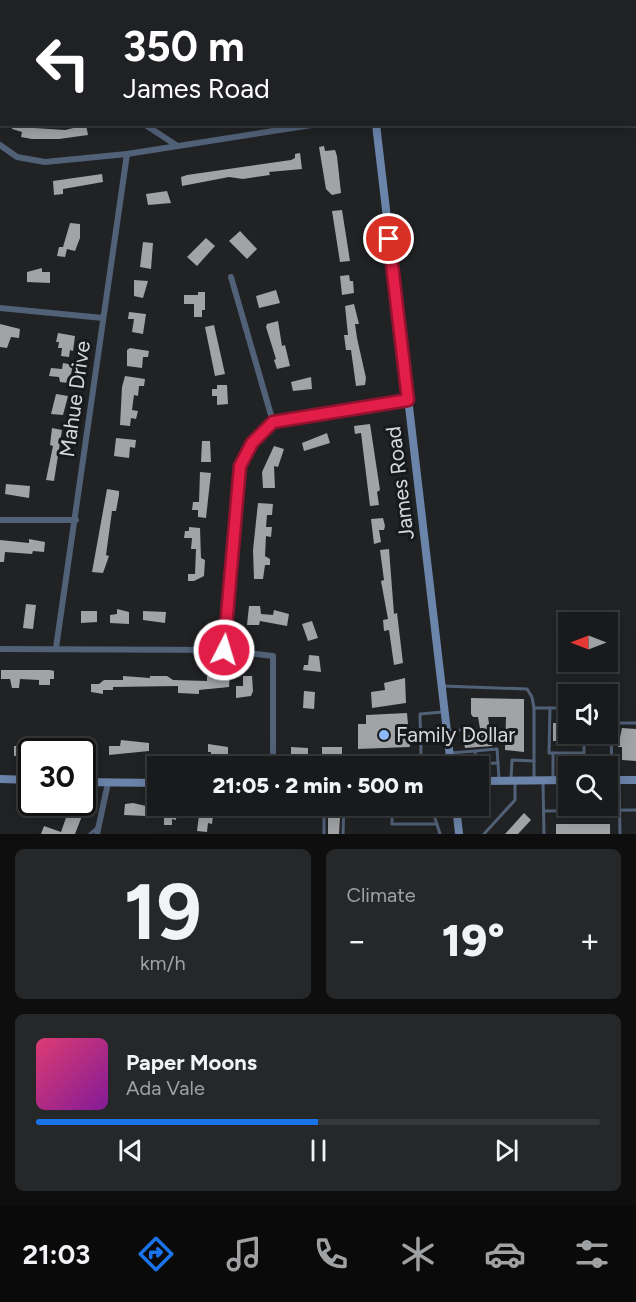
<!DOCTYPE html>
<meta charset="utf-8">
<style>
:root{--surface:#191a1b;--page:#262728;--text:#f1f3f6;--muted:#9fa1a3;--line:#37383a;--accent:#1a73e8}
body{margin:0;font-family:Figtree,sans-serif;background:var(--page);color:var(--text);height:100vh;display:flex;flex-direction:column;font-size:22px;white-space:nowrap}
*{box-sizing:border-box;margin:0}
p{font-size:20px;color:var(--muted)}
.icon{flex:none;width:33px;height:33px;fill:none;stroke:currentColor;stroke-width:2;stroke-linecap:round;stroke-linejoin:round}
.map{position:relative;height:834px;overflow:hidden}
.sheet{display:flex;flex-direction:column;gap:15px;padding:15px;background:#0e0e0f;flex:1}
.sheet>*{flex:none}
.top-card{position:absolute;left:0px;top:0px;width:636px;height:126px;box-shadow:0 3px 15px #0003,0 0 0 2px var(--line);background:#202124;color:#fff;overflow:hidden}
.needle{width:39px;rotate:270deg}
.controls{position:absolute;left:558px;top:612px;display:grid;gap:12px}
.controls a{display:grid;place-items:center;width:60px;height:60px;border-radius:0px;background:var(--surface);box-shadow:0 3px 15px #0003,0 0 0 2px var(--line);font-size:30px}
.speed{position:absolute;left:18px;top:738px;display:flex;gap:12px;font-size:30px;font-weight:700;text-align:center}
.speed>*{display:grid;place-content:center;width:78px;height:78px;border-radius:50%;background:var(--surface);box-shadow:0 3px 15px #0003,0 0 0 2px var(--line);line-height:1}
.speed .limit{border:3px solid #111;border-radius:9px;background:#fff;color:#111}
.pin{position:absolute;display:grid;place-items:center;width:51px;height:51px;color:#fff;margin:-26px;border:3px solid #fff;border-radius:50%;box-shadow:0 2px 6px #0007}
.me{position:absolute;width:66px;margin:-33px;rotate:5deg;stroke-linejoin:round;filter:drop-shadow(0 0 4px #0008)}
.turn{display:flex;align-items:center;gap:21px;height:126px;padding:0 24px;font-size:27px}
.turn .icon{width:78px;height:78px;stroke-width:2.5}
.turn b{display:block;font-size:42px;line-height:51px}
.big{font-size:45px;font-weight:800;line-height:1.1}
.sheet .card{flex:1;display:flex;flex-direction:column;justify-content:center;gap:9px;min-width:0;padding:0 21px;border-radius:9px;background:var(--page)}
.sheet .dial{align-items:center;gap:0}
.dial b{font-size:78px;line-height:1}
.song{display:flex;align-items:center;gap:18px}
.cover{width:72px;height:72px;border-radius:9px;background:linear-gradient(135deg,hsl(340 70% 55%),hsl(290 70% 35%))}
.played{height:6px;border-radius:3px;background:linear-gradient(90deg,var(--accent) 50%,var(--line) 50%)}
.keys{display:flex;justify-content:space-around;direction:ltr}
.heat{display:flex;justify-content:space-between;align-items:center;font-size:33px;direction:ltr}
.sheet .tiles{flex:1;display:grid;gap:15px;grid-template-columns:1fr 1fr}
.card:last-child{grid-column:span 2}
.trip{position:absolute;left:147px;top:756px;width:342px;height:60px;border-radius:0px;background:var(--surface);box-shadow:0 3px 15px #0003,0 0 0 2px var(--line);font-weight:800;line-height:60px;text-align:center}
.dock{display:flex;height:96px;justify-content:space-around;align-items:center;background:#0a0a0b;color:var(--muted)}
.dock .icon{width:42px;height:42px}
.dock .current{color:var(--accent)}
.dock b{font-size:27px;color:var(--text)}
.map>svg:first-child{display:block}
.building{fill:#a1a3a6}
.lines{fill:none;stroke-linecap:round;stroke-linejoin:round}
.service{stroke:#516178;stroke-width:3}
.minor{stroke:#516178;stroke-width:6}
.secondary{stroke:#6b84aa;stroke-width:8}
.route-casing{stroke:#92132f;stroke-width:15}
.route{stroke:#e11d48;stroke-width:10}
.poi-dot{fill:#8db9fc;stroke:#17191b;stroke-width:2}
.labels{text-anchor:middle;stroke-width:6;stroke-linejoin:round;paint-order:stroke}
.street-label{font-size:21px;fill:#d7d8d9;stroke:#17191b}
.poi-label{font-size:21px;fill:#d7d8d9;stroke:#17191b;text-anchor:start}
</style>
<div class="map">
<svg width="636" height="834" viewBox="0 0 636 834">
<rect width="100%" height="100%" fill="#212224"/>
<g class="building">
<path d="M13 124H35L34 128 65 130 86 125 88 135 59 139H32L21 137 22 132 12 129Z"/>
<path d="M324 146 325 151 335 150 337 156 341 193 332 195 326 189 319 147Z"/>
<path d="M300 153 302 169 269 172 270 175 243 179 229 177 182 186 181 177 187 175 291 160 295 158V154Z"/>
<path d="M102 174 103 182 63 189V194L54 195 53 181Z"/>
<path d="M167 191 171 203 148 205 146 194Z"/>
<path d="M342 210 350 261 340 262 332 211Z"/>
<path d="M70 223 80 224V238L75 251 67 249 65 257 57 256 59 247H63Z"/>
<path d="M240 231 257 249 247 259 229 241Z"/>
<path d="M206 238 215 246 197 266 187 257Z"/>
<path d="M143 242 153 243 151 269 140 267Z"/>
<path d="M42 268V272H50V283L27 282V272Z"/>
<path d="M349 275 350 281H353L354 293 342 295 340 276Z"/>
<path d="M134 280 148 281 143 298 134 296Z"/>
<path d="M276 290 280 303 259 308 256 296Z"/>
<path d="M198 292H205V310H202V317H194V304H184V295H198Z"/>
<path d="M354 304 359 324H355L357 338 366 378 365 385 356 386 351 350H346L344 335H348L345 306Z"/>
<path d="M129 312 146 314 143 334 132 332 134 319H128Z"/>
<path d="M278 321 282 346 285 345 290 366 277 369 274 360 276 359 266 327 267 324Z"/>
<path d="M0 324 20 329 19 338 11 337 7 348 0 347Z"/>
<path d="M214 325 225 374 215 376 205 327Z"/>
<path d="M58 333 75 336 73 351 70 350 69 357 61 356 62 348H58L59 342H56Z"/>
<path d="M130 348 149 351 148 357H143L142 368 127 366V350Z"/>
<path d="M63 363 73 365 69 383 60 382 59 377 49 376 51 368 62 369Z"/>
<path d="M125 376 145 379 144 386H139L138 396 134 395 132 410 138 411 136 419 131 418 130 426 120 425 122 387Z"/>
<path d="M311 377 312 389 293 391 291 382Z"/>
<path d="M217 385H227L228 404 217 405V396H212V389H217Z"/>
<path d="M56 394 68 396 63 415 51 414Z"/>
<path d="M370 424 380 490 377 492 379 505 370 506 361 433 355 434 354 426Z"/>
<path d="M52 428 62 430 54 481 46 480 53 446 50 445Z"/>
<path d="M327 433 330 443 304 451 302 443Z"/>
<path d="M116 438 136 440 135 448 130 447 129 458 114 456Z"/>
<path d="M202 441H210L211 462H201Z"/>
<path d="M274 446 284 449 278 467 274 466 275 488H263L262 472Z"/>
<path d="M200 472 211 473 206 518 198 517V510H192L193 502H199Z"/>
<path d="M6 484 30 486 29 498 5 494Z"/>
<path d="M107 489 119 491V495L116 511H112L106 555 109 556 103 573 92 572Z"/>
<path d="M258 503 273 504 272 515H267L266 527H272L271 537 266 536 265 556 270 559V565H265L263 579H254L253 550Z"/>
<path d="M383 518 385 526 384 530H379L381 542 374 544 371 519Z"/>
<path d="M189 527 200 528 201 558 205 560 204 576 194 581H188V574H195L196 549H191L192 538H184L185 531H189Z"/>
<path d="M29 539 45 542 44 552 33 551 32 554 5 552 4 562H0V540L29 543Z"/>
<path d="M389 549 394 614 397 613 403 663 394 665 389 630 384 631 383 620 388 619 381 581 384 580 380 550Z"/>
<path d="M26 604 36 605 33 629 23 628Z"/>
<path d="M249 606H260L261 614 273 615 274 610 289 614 287 626 260 621 259 625H247Z"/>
<path d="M117 609 129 612V624L110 623V615L117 614Z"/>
<path d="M81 611H97V622L81 623Z"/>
<path d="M143 611 166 612 165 623 143 620Z"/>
<path d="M312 621 318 638 308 641 302 624Z"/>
<path d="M309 655 319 656 321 672 303 670 304 665H308Z"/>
<path d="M1 670H50L54 671V679H50V685H39V680L20 679 19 688H12L10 679H1Z"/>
<path d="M230 675 229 687 199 690V694L178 693V686L113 687V690H103V694L91 692V684H99L104 680H123V676L150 678V676H167L173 680 207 681V676Z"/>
<path d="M243 676H252L253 691 251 696 236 698V686H243Z"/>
<path d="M405 678 406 703 372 708 371 692 385 690 384 683Z"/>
<path d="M304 691 315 692 314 709 303 708Z"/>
<path d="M471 698 524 699V752L505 750 506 717H488L490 730 494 729 492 746 465 748 463 736 472 735 473 741 477 743 481 734 478 717H473L471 714Z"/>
<path d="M407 713 410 747 358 749V724H366V715Z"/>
<path d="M553 723H568L570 741H553Z"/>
<path d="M622 728 636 729V761L622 760V747H618Z"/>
<path d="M43 737H54V745H62V752L43 749Z"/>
<path d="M121 740 149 743V751L109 755V746H120Z"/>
<path d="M208 744 228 747V757L211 756V752H208Z"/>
<path d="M14 746H34V752L32 755 14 756Z"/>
<path d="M291 747 308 748V758H291Z"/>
<rect x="322" y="747" width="20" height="10"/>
<path d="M133 803 146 806V816L124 815 125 804Z"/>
<path d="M194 806H208L207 815 213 816 212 824 208 823 207 832 197 831 199 815 193 814Z"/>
<path d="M159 807 177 808 176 820 172 819V825H164V818H159Z"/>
<path d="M403 809 406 813 411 810 415 812 418 809 423 813 428 809 431 817H396V811L400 813Z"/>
<path d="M68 812 82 816 75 834H41L44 826 61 832Z"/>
<path d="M524 813 531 820 518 834H505Z"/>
<path d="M328 816 340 818 339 834H328Z"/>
<rect x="556" y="824" width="54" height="10"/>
</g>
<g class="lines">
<g class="service">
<path d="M443 686 527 689 532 697 534 708V779"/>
<path d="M534 708H568"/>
<path d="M550 708 549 753H584V734"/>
<path d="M449 731 475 729 476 739"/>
<path d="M450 753 475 751"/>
<path d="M398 758V766"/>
<path d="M362 759 416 757 421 755 420 714 443 712"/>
<path d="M477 764 498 763"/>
<path d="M477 766 475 751 497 749 499 779"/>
<path d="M553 778V753"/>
<path d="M612 778 611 723H636"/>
<path d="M511 779 512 760 534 761"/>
<path d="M543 782 544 834"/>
<path d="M619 782 620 834"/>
<path d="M392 806V824H437"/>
<path d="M398 806 399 809"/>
<path d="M407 806V809"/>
<path d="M422 806V809"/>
<path d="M431 806 440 834"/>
<path d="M414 809V806"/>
<path d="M544 811 636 810"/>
<path d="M90 834 98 827"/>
<path d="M324 834V806"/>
<path d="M343 834 344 806"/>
<path d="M484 834 515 800V781"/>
</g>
<g class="minor">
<path d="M0 31 2 32"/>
<path d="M144 124 176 145"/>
<path d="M0 145 17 157 45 162 127 154 318 124"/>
<path d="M231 277 273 422"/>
<path d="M0 308 103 318"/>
<path d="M0 520H76"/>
<path d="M56 648 127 154"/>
<path d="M0 649 224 650 273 656V766"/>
<path d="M224 650 240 466 252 443 273 422 408 400"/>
<path d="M97 834 108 783"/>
</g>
<g class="secondary">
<path d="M343 0V2"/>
<path d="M354 0V2"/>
<path d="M366 0V2"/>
<path d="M376 0 377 2"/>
<path d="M376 124 451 766"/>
<path d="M0 779 32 780"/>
<path d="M608 780H636"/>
<path d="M478 781 568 780"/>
<path d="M82 782 158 783"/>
<path d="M456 806 459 834"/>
</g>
</g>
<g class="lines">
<defs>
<path id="route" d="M224 650 240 466 252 443 273 422 408 400 389 239"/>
</defs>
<use href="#route" class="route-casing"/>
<use href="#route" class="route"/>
</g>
<circle class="poi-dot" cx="384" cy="735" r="6"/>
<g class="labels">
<g class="street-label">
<text transform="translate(75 399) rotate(-82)" y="7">Mahue Drive</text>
<text transform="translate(400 483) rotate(-97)" y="7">James Road</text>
</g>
<g class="poi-label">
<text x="396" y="742">Family Dollar</text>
</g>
</g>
</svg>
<div class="controls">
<a><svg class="needle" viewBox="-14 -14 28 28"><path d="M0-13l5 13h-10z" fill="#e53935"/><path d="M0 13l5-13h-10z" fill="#9fa1a3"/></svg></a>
<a><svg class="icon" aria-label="sound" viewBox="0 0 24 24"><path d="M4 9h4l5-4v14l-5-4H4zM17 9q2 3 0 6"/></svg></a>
<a><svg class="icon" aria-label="search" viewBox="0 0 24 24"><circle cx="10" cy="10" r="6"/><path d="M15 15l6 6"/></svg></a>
</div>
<div class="speed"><div class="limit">30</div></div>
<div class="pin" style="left:389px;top:239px;background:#d93025"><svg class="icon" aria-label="arrive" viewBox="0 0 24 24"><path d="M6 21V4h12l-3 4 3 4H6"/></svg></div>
<svg class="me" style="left:224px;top:650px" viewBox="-20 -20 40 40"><circle r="17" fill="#e11d48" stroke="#fff" stroke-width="3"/><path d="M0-11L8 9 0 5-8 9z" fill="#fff"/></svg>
<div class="trip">21:05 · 2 min · 500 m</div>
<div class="top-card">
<div class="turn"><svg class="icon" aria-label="left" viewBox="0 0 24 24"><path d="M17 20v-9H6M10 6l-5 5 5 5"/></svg><div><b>350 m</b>James Road</div></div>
</div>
</div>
<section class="sheet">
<div class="tiles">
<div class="card dial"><b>19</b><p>km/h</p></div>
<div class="card"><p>Climate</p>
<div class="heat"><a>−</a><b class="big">19°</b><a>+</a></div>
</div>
<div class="card">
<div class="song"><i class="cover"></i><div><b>Paper Moons</b><p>Ada Vale</p></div></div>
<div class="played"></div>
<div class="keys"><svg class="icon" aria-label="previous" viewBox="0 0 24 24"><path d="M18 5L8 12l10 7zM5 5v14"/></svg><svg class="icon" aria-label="pause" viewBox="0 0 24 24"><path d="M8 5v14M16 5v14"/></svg><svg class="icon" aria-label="next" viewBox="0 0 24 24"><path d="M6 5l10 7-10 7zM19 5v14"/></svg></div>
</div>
</div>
</section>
<nav class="dock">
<b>21:03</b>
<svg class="icon current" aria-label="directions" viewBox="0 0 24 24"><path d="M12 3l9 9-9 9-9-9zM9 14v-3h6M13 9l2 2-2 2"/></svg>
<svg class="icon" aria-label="music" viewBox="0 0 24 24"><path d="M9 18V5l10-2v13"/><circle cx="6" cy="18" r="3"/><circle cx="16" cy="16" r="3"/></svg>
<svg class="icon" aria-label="phone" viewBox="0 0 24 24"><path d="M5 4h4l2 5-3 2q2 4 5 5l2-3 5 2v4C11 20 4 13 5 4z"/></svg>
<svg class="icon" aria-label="climate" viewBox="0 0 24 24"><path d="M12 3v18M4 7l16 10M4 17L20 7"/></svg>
<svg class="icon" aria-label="car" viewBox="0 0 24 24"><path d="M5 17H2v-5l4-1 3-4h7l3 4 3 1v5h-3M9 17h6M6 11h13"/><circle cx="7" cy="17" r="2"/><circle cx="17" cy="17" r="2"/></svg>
<svg class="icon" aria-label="filters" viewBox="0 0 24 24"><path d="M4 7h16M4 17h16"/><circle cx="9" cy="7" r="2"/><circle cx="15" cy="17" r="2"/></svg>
</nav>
